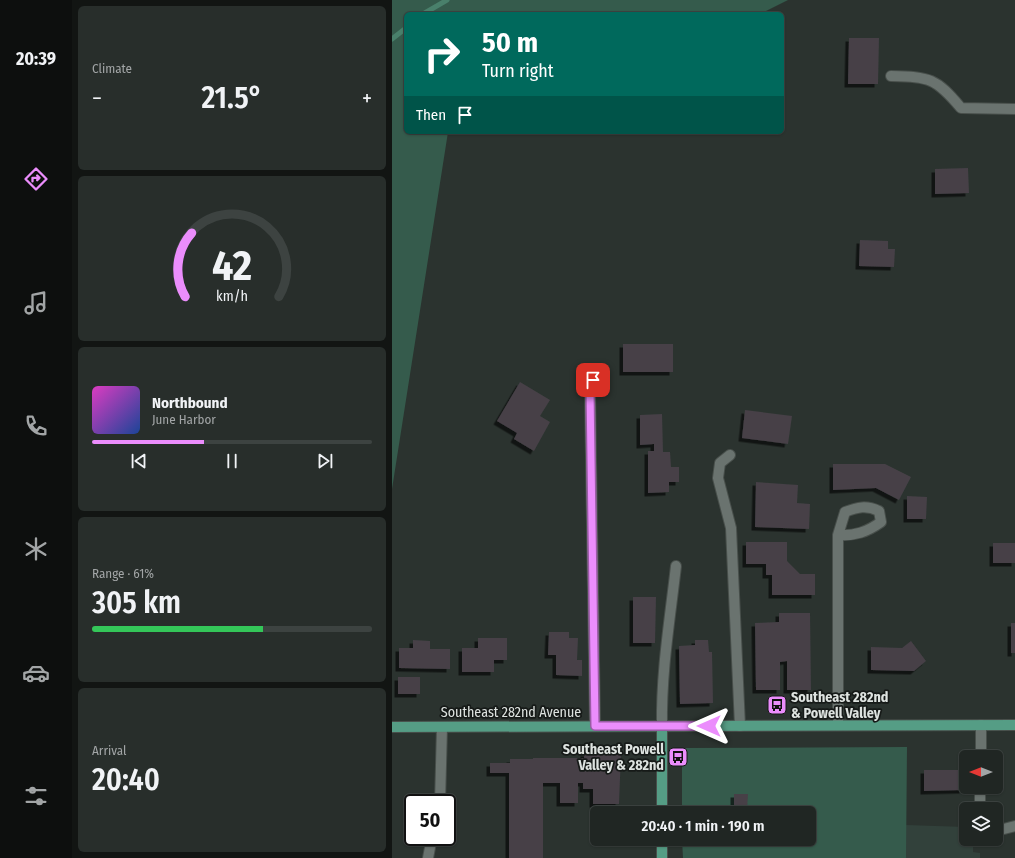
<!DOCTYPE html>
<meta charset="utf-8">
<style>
:root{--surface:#202623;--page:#282e2b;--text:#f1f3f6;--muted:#a2a5a6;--line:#3d4341;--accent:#eb8dfc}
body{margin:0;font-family:"Fira Sans Condensed",sans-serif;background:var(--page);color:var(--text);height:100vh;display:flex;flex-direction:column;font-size:15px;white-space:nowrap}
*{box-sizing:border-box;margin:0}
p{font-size:13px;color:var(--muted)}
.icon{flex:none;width:22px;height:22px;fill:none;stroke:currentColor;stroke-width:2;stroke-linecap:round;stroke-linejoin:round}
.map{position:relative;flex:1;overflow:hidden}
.drawer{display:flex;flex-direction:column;gap:6px;padding:6px;background:#121513;width:320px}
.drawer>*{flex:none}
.banner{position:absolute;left:12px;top:12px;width:380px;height:122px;border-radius:6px;box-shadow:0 1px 3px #0004,0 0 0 1px var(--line);background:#00695c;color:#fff;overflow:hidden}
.needle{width:26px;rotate:270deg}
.tools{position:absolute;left:567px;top:750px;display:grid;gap:8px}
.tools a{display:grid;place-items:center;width:44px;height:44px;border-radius:6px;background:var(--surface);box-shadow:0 1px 3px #0004,0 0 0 1px var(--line);font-size:20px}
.speed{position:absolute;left:12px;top:794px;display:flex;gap:8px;font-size:20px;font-weight:700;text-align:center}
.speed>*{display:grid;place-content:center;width:52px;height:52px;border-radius:50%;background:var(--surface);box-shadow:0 1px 3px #0004,0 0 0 1px var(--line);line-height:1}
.speed .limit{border:2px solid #111;border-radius:6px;background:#fff;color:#111}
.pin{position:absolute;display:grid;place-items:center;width:34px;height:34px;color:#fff;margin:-17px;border-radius:8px;box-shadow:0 2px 6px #0006}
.me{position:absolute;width:44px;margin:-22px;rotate:270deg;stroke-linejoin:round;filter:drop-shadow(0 0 3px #0008)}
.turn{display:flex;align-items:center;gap:14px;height:84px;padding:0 12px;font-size:18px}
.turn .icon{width:52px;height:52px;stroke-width:2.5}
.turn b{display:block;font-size:28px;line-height:34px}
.then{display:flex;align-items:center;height:38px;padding:0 12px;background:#0003;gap:8px;font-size:15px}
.big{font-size:30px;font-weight:600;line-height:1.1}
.drawer .widget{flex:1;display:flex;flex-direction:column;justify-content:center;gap:6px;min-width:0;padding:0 14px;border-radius:6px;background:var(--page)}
.drawer .dial{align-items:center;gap:0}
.dial svg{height:104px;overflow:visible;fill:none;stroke:var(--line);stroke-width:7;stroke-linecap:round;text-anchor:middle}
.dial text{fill:var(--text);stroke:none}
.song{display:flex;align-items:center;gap:12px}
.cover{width:48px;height:48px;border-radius:6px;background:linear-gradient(135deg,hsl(310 70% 55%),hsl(220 70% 35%))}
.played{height:4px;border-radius:2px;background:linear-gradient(90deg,var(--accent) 40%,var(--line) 40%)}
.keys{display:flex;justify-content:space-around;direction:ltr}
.heat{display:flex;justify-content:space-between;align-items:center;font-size:22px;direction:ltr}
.charge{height:6px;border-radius:3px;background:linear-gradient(90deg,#34c759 61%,var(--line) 0)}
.trip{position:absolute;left:198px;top:806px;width:226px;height:40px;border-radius:6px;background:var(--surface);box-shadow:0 1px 3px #0004,0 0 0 1px var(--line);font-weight:600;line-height:40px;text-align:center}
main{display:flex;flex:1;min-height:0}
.dock{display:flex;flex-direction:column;width:72px;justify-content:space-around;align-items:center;background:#0d0f0e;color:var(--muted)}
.dock .icon{width:28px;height:28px}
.dock .selected{color:var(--accent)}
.dock b{font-size:18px;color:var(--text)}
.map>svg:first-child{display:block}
.built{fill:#32413b}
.green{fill:#355b4c}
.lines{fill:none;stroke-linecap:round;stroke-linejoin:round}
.stream{stroke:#49806b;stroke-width:5}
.building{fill:#464047;filter:url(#shadow)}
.minor-casing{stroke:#484f4b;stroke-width:12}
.major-casing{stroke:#484f4b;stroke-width:12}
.minor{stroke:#6a736f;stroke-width:10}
.major{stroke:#559d85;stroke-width:10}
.route-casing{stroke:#995ca4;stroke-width:10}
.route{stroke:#eb8dfc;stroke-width:7}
.labels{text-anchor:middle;stroke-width:3.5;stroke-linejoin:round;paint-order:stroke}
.poi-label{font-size:14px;font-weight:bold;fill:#dee3e0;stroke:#161a18;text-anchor:start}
.street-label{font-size:14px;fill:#dee3e0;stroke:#161a18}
</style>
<main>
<nav class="dock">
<b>20:39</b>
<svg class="icon selected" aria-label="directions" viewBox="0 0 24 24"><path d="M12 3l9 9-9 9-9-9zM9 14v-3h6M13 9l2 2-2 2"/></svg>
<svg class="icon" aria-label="music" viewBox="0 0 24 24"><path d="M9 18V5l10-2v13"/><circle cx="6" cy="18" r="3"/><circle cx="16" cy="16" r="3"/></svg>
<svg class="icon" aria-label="phone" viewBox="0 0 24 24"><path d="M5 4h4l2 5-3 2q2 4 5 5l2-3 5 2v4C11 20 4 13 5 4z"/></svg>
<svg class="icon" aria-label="climate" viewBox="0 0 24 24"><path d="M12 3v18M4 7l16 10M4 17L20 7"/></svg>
<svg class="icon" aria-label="car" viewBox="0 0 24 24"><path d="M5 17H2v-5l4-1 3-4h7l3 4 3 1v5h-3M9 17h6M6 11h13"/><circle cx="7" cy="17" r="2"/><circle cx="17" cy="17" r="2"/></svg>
<svg class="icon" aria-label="filters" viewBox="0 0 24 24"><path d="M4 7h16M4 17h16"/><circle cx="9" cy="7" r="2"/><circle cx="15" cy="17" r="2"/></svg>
</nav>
<section class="drawer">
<div class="widget"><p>Climate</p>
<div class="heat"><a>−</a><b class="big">21.5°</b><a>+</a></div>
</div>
<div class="widget dial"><svg viewBox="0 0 100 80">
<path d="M14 69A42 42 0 1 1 86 69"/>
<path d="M14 69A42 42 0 0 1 19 20" stroke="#eb8dfc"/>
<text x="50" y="56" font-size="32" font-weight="700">42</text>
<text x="50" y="72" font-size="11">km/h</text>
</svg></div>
<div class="widget">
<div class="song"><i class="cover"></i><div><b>Northbound</b><p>June Harbor</p></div></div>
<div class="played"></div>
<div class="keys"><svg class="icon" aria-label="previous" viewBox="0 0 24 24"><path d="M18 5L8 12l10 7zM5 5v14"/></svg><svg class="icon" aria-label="pause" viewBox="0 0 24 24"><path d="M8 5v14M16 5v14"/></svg><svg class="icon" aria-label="next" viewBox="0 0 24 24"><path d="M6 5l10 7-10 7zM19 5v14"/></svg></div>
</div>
<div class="widget"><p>Range · 61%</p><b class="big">305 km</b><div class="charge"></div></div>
<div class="widget"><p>Arrival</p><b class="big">20:40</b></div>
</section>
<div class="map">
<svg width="623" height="858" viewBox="0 0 623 858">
<defs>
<filter id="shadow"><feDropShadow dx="-3.5" dy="3.5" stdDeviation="0" flood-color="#0009"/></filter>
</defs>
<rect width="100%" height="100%" fill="#2b332f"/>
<path class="built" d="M514 825 574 827V839H581V852L588 853V858H514Z"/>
<g class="green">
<path d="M0 0H396L368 14H14V132H56L0 489Z"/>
<path d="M515 747 514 858H291L290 839H417V813H290V748Z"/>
</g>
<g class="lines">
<g class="stream">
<path d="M31 14 55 0"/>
<path d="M0 39 14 28"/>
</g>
</g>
<g class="building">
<path d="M457 38H487L486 84H456Z"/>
<path d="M576 168 577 193 543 194V169Z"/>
<path d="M468 240 496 241V249H503L502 267 467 266Z"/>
<rect x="231" y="344" width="50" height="28"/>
<path d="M128 382 158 400 148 416 158 422 142 451 122 439 125 433 105 421Z"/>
<path d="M353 410 400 416 396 444 350 438Z"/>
<path d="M270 414 271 452H278L279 467H287V482H277V492L256 493V451H262V444L248 445V415Z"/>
<path d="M441 464H493L519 477 507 500 484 488 441 490Z"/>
<path d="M364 482 406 485 405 503 418 504 417 529 363 527Z"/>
<path d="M515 496 535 497 534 519H515Z"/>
<path d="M354 542H395V561L408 574H423V595H380V575H374V564H354Z"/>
<rect x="601" y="543" width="22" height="20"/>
<path d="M241 597H264L263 643H241Z"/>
<path d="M387 613H418L419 690H395V661L388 662V690H364L363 623 387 622Z"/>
<rect x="619" y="623" width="4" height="30"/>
<path d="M157 632H177V638H186L185 660H190V676L164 675V655H156Z"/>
<path d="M86 638H115V660H102V672H70V648H86Z"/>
<path d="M21 640 38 641V649H58V669L7 668V648H21Z"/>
<path d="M303 640H316L317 652H320L321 703 288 704 287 646 303 645Z"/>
<path d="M519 641 534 661 522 671 479 670V647L510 648Z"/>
<rect x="6" y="677" width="22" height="17"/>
<path d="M192 753H229L227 804H201V789H191V783H186V803H168V783H151V858H117V773H98V763H118V759H141V758H192Z"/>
<path d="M532 770H571V790L532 791Z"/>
<path d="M342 794H356L355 811H342Z"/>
</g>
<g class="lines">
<defs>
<g id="minor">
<path d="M499 76C538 77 544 78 569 108L623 109"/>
<path d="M338 455 328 463 326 478 339 528 348 726"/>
<path d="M446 535C463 536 475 532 489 522L487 511C474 505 466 507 453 512L446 535V725"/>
<path d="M203 726 198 391 201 380 210 373"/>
<path d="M270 726C269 672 278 619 284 566"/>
<path d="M589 757V725"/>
<path d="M48 803 50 727"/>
<path d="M588 809V787"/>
<path d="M604 831 623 826"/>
<path d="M36 858 40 837"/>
</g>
<g id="major">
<path d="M0 727 623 725"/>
<path d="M270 813V726"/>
<path d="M270 858V839"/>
</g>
</defs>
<use href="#minor" class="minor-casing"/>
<use href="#major" class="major-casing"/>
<use href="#minor" class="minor"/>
<use href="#major" class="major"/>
</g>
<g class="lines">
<defs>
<path id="route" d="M201 380 198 391 203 726H317"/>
</defs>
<use href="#route" class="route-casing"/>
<use href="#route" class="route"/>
</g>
<defs>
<symbol id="bus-square" viewBox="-11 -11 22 22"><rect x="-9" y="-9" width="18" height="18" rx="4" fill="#eb8dfc" stroke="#161a18"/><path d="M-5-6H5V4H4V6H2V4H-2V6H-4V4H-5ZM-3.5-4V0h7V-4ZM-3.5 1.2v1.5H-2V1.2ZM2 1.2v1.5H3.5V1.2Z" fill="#111"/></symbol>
</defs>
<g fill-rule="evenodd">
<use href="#bus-square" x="374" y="694" width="22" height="22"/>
<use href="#bus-square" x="275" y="746" width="22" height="22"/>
</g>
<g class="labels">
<g class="poi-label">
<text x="399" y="702">Southeast 282nd<tspan x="399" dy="16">&amp; Powell Valley</tspan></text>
<text x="272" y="754" text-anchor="end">Southeast Powell<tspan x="272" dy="16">Valley &amp; 282nd</tspan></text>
</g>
<g class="street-label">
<text x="119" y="717">Southeast 282nd Avenue</text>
</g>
</g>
</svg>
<div class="tools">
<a><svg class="needle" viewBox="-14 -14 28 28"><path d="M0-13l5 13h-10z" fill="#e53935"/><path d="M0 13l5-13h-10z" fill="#a2a5a6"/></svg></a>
<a><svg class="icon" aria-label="layers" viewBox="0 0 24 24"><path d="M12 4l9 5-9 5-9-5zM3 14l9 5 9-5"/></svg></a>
</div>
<div class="speed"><div class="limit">50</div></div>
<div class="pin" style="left:201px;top:380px;background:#d93025"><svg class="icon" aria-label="arrive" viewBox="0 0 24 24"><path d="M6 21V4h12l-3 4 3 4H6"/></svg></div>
<svg class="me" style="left:317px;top:726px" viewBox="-20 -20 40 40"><path d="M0-17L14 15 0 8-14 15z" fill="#eb8dfc" stroke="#fff" stroke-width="4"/></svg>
<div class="trip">20:40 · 1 min · 190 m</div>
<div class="banner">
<div class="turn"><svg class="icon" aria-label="right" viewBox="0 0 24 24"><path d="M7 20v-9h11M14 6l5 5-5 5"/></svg><div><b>50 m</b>Turn right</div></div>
<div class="then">Then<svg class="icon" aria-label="arrive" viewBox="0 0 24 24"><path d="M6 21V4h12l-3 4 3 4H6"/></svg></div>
</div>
</div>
</main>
